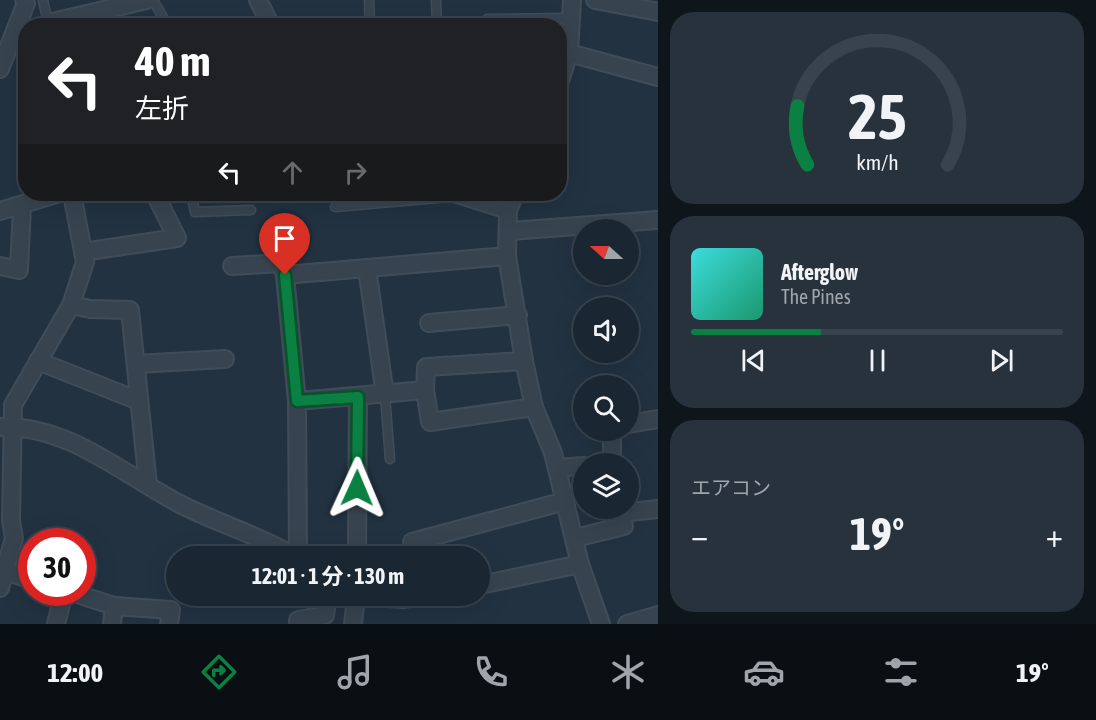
<!DOCTYPE html>
<html lang="ja">
<meta charset="utf-8">
<style>
:root{--surface:#1a2631;--page:#27323d;--text:#f1f3f6;--muted:#9fa5ab;--line:#38434d;--accent:#0b8043}
body{margin:0;font-family:"Asap Condensed","Noto Sans JP",sans-serif;background:var(--page);color:var(--text);height:100vh;display:flex;flex-direction:column;font-size:22px;white-space:nowrap}
*{box-sizing:border-box;margin:0}
p{font-size:20px;color:var(--muted)}
.icon{flex:none;width:33px;height:33px;fill:none;stroke:currentColor;stroke-width:2;stroke-linecap:round;stroke-linejoin:round}
.map{position:relative;flex:1;overflow:hidden}
.details{display:flex;flex-direction:column;gap:12px;padding:12px;background:#0e151b;width:438px}
.details>*{flex:none}
.guide{position:absolute;left:18px;top:18px;width:549px;height:183px;border-radius:24px;box-shadow:0 6px 24px #0002,0 0 0 2px var(--line);background:#202124;color:#fff;overflow:hidden}
.needle{width:39px;rotate:291deg}
.tools{position:absolute;left:573px;top:219px;display:grid;gap:12px}
.tools a{display:grid;place-items:center;width:66px;height:66px;border-radius:50%;background:var(--surface);box-shadow:0 6px 24px #0002,0 0 0 2px var(--line);font-size:30px}
.speed{position:absolute;left:18px;top:528px;display:flex;gap:12px;font-size:30px;font-weight:700;text-align:center}
.speed>*{display:grid;place-content:center;width:78px;height:78px;border-radius:50%;background:var(--surface);box-shadow:0 6px 24px #0002,0 0 0 2px var(--line);line-height:1}
.speed .limit{border:9px solid #d22;background:#fff;color:#111}
.pin{position:absolute;display:grid;place-items:center;width:51px;height:51px;color:#fff;margin:-62px -26px;border-radius:50% 50% 50% 0;rotate:-45deg;box-shadow:0 0 6px #0007}
.pin .icon{rotate:45deg}
.me{position:absolute;width:66px;margin:-33px;rotate:1deg;stroke-linejoin:round;filter:drop-shadow(0 0 4px #0008)}
.turn{display:flex;align-items:center;gap:21px;height:126px;padding:0 18px;font-size:27px}
.turn .icon{width:78px;height:78px;stroke-width:2.5}
.turn b{display:block;font-size:42px;line-height:51px}
.lanes{display:flex;align-items:center;height:57px;padding:0 18px;background:#0003;justify-content:center;gap:30px;direction:ltr}
.lanes .off{opacity:.35}
.big{font-size:45px;font-weight:700;line-height:1.1}
.details .widget{flex:1;display:flex;flex-direction:column;justify-content:center;gap:9px;min-width:0;padding:0 21px;border-radius:24px;background:var(--page)}
.details .dial{align-items:center;gap:0}
.dial svg{height:156px;overflow:visible;fill:none;stroke:var(--line);stroke-width:7;stroke-linecap:round;text-anchor:middle}
.dial text{fill:var(--text);stroke:none}
.song{display:flex;align-items:center;gap:18px}
.cover{width:72px;height:72px;border-radius:9px;background:linear-gradient(135deg,hsl(180 70% 55%),hsl(160 70% 35%))}
.played{height:6px;border-radius:3px;background:linear-gradient(90deg,var(--accent) 35%,var(--line) 35%)}
.keys{display:flex;justify-content:space-around;direction:ltr}
.heat{display:flex;justify-content:space-between;align-items:center;font-size:33px;direction:ltr}
.trip{position:absolute;left:166px;top:546px;width:324px;height:60px;border-radius:30px;background:var(--surface);box-shadow:0 6px 24px #0002,0 0 0 2px var(--line);font-weight:700;line-height:60px;text-align:center}
.dock{display:flex;height:96px;justify-content:space-around;align-items:center;background:#0a0f14;color:var(--muted)}
.dock .icon{width:42px;height:42px}
.dock .selected{color:var(--accent)}
.dock b{font-size:27px;color:var(--text)}
main{display:flex;flex:1;min-height:0}
.map>svg:first-child{display:block}
.lines{fill:none;stroke-linecap:round;stroke-linejoin:round}
.lane-casing{stroke:#404d59;stroke-width:11}
.street-casing{stroke:#404d59;stroke-width:20}
.lane{stroke:#374450;stroke-width:8}
.street{stroke:#374450;stroke-width:16}
.route-casing{stroke:#07532c;stroke-width:15}
.route{stroke:#0b8043;stroke-width:10}
</style>
<main>
<div class="map">
<svg width="658" height="624" viewBox="0 0 658 624">
<rect width="100%" height="100%" fill="#223241"/>
<g class="lines">
<defs>
<g id="lane">
<path d="M43 0 48 23"/>
<path d="M153 0 168 26"/>
<path d="M369 0 370 26"/>
<path d="M436 0 437 26"/>
<path d="M100 11 107 26"/>
<path d="M487 26V19L571 18"/>
<path d="M191 194 195 212 251 210"/>
<path d="M335 207 460 196"/>
<path d="M385 395 390 459"/>
</g>
<g id="street">
<path d="M258 0 271 26"/>
<path d="M595 0 658 12"/>
<path d="M48 23 147 0"/>
<path d="M569 53 658 77"/>
<path d="M0 69 26 3 24 0"/>
<path d="M560 81 569 53 572 0"/>
<path d="M457 194 508 210"/>
<path d="M515 194 508 210 507 256 524 361 534 407 553 453 580 564 601 624"/>
<path d="M0 211 57 194"/>
<path d="M510 231 658 220"/>
<path d="M83 252 177 238 155 194"/>
<path d="M0 266 19 270 22 206"/>
<path d="M232 266 281 263 285 275 297 401 298 556"/>
<path d="M367 268 385 395"/>
<path d="M285 275 507 256"/>
<path d="M71 305 90 309 130 310 148 485"/>
<path d="M429 323 518 315"/>
<path d="M38 361 139 401"/>
<path d="M136 364 225 359"/>
<path d="M425 390 430 422 534 407"/>
<path d="M297 401 425 390 426 367 524 361"/>
<path d="M628 424 658 419"/>
<path d="M0 427C67 424 124 475 180 504 217 523 258 535 294 556"/>
<path d="M602 464 612 462V430"/>
<path d="M557 468 584 466"/>
<path d="M575 538 624 526 621 513 658 509"/>
<path d="M357 556 358 397"/>
<path d="M415 556 412 542 565 501"/>
<path d="M5 571 32 580"/>
<path d="M480 585 580 564"/>
<path d="M0 588 14 538 11 521 13 405 71 305 85 262 72 194"/>
<path d="M71 592 114 606 171 610 169 624"/>
<path d="M355 596 403 599 426 596"/>
<path d="M56 624 64 592"/>
<path d="M112 624 114 606"/>
<path d="M298 624V620L325 615 328 596"/>
<path d="M353 624 356 596"/>
<path d="M627 624 658 615"/>
</g>
</defs>
<use href="#lane" class="lane-casing"/>
<use href="#street" class="street-casing"/>
<use href="#lane" class="lane"/>
<use href="#street" class="street"/>
</g>
<g class="lines">
<defs>
<path id="route" d="M285 275 297 401 358 397 357 488"/>
</defs>
<use href="#route" class="route-casing"/>
<use href="#route" class="route"/>
</g>
</svg>
<div class="tools">
<a><svg class="needle" viewBox="-14 -14 28 28"><path d="M0-13l5 13h-10z" fill="#e53935"/><path d="M0 13l5-13h-10z" fill="#9fa5ab"/></svg></a>
<a><svg class="icon" aria-label="sound" viewBox="0 0 24 24"><path d="M4 9h4l5-4v14l-5-4H4zM17 9q2 3 0 6"/></svg></a>
<a><svg class="icon" aria-label="search" viewBox="0 0 24 24"><circle cx="10" cy="10" r="6"/><path d="M15 15l6 6"/></svg></a>
<a><svg class="icon" aria-label="layers" viewBox="0 0 24 24"><path d="M12 4l9 5-9 5-9-5zM3 14l9 5 9-5"/></svg></a>
</div>
<div class="speed"><div class="limit">30</div></div>
<div class="pin" style="left:285px;top:275px;background:#d93025"><svg class="icon" aria-label="arrive" viewBox="0 0 24 24"><path d="M6 21V4h12l-3 4 3 4H6"/></svg></div>
<svg class="me" style="left:357px;top:488px" viewBox="-20 -20 40 40"><path d="M0-17L14 15 0 8-14 15z" fill="#0b8043" stroke="#fff" stroke-width="4"/></svg>
<div class="trip">12:01 · 1 分 · 130 m</div>
<div class="guide">
<div class="turn"><svg class="icon" aria-label="left" viewBox="0 0 24 24"><path d="M17 20v-9H6M10 6l-5 5 5 5"/></svg><div><b>40 m</b>左折</div></div>
<div class="lanes"><svg class="icon" aria-label="left" viewBox="0 0 24 24"><path d="M17 20v-9H6M10 6l-5 5 5 5"/></svg><svg class="icon off" aria-label="ahead" viewBox="0 0 24 24"><path d="M12 20V5M6 11l6-6 6 6"/></svg><svg class="icon off" aria-label="right" viewBox="0 0 24 24"><path d="M7 20v-9h11M14 6l5 5-5 5"/></svg></div>
</div>
</div>
<section class="details">
<div class="widget dial"><svg viewBox="0 0 100 80">
<path d="M14 69A42 42 0 1 1 86 69"/>
<path d="M14 69A42 42 0 0 1 9 39" stroke="#0b8043"/>
<text x="50" y="56" font-size="32" font-weight="700">25</text>
<text x="50" y="72" font-size="11">km/h</text>
</svg></div>
<div class="widget">
<div class="song"><i class="cover"></i><div><b>Afterglow</b><p>The Pines</p></div></div>
<div class="played"></div>
<div class="keys"><svg class="icon" aria-label="previous" viewBox="0 0 24 24"><path d="M18 5L8 12l10 7zM5 5v14"/></svg><svg class="icon" aria-label="pause" viewBox="0 0 24 24"><path d="M8 5v14M16 5v14"/></svg><svg class="icon" aria-label="next" viewBox="0 0 24 24"><path d="M6 5l10 7-10 7zM19 5v14"/></svg></div>
</div>
<div class="widget"><p>エアコン</p>
<div class="heat"><a>−</a><b class="big">19°</b><a>+</a></div>
</div>
</section>
</main>
<nav class="dock">
<b>12:00</b>
<svg class="icon selected" aria-label="directions" viewBox="0 0 24 24"><path d="M12 3l9 9-9 9-9-9zM9 14v-3h6M13 9l2 2-2 2"/></svg>
<svg class="icon" aria-label="music" viewBox="0 0 24 24"><path d="M9 18V5l10-2v13"/><circle cx="6" cy="18" r="3"/><circle cx="16" cy="16" r="3"/></svg>
<svg class="icon" aria-label="phone" viewBox="0 0 24 24"><path d="M5 4h4l2 5-3 2q2 4 5 5l2-3 5 2v4C11 20 4 13 5 4z"/></svg>
<svg class="icon" aria-label="climate" viewBox="0 0 24 24"><path d="M12 3v18M4 7l16 10M4 17L20 7"/></svg>
<svg class="icon" aria-label="car" viewBox="0 0 24 24"><path d="M5 17H2v-5l4-1 3-4h7l3 4 3 1v5h-3M9 17h6M6 11h13"/><circle cx="7" cy="17" r="2"/><circle cx="17" cy="17" r="2"/></svg>
<svg class="icon" aria-label="filters" viewBox="0 0 24 24"><path d="M4 7h16M4 17h16"/><circle cx="9" cy="7" r="2"/><circle cx="15" cy="17" r="2"/></svg>
<b>19°</b>
</nav>
